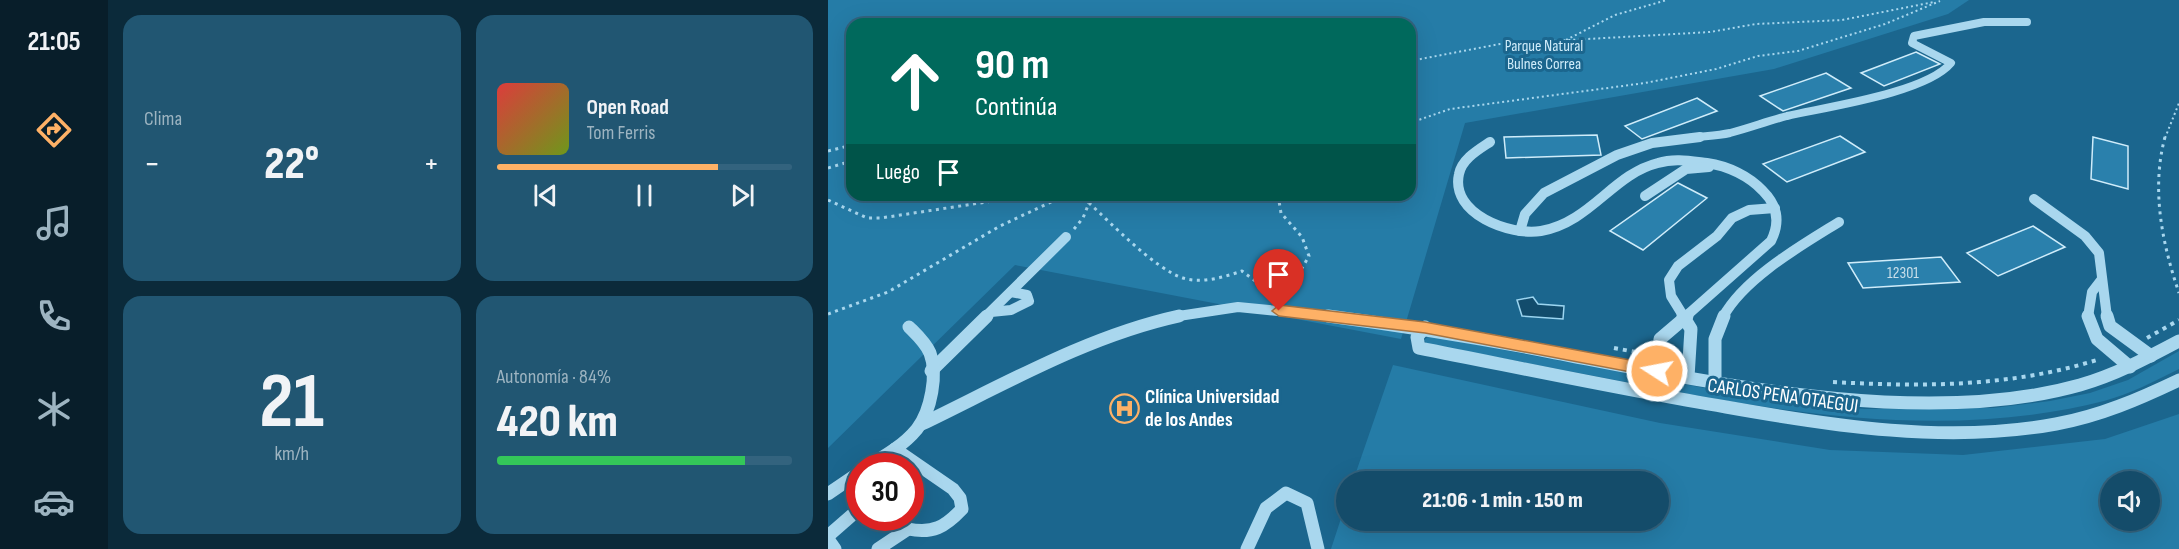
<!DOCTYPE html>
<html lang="es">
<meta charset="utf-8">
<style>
:root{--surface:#144c6a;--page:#215672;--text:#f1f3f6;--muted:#9db4c1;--line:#33637e;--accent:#feb166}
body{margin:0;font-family:"Sofia Sans Condensed",sans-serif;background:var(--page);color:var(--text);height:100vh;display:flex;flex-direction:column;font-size:22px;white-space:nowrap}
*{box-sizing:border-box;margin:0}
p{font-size:20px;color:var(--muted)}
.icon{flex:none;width:33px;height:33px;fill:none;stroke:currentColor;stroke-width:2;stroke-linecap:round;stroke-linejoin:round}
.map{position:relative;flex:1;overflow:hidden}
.details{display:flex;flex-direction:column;gap:15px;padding:15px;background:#0b2a3a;width:720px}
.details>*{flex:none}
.guide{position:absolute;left:18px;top:18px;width:570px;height:183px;border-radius:18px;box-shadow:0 6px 24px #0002,0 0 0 2px var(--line);background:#00695c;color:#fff;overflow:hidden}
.buttons{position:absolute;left:1272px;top:471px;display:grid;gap:12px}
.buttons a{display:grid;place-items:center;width:60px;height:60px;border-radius:50%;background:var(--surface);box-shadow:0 6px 24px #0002,0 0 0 2px var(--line);font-size:30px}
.speed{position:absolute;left:18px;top:453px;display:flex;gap:12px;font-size:30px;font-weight:700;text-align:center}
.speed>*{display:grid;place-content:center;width:78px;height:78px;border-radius:50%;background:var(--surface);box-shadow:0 6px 24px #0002,0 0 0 2px var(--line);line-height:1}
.speed .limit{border:9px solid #d22;background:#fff;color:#111}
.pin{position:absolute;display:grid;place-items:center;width:51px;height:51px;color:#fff;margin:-62px -26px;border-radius:50% 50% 50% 0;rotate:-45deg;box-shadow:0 0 6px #0007}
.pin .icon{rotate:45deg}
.me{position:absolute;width:66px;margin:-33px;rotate:281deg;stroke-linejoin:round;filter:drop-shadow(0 0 4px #0008)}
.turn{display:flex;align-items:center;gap:21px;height:126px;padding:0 30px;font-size:27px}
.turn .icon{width:78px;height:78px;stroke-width:2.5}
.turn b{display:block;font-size:42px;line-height:51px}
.then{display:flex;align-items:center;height:57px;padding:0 30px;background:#0003;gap:12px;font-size:22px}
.big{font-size:45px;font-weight:800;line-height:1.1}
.details .card{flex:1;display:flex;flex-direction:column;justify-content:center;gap:9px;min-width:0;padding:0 21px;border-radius:18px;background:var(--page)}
.details .dial{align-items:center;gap:0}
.dial b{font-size:78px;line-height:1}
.song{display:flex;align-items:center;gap:18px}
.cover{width:72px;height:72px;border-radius:9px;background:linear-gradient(135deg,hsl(0 70% 55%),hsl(80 70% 35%))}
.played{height:6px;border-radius:3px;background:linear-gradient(90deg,var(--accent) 75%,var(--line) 75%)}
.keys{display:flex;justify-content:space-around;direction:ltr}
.heat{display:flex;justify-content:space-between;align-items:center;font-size:33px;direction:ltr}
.charge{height:9px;border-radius:4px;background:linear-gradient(90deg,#34c759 84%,var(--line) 0)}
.details .tiles{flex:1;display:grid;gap:15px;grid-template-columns:repeat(2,1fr)}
.trip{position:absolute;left:508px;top:471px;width:333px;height:60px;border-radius:30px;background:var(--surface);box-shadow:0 6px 24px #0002,0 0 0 2px var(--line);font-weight:800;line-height:60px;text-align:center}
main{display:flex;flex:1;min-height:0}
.tabs{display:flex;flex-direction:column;width:108px;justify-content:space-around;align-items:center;background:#081e2a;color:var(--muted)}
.tabs .icon{width:42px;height:42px}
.tabs .current{color:var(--accent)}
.tabs b{font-size:27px;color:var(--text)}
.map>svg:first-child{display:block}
.green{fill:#257ca7;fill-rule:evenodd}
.water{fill:#124c6c;stroke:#9cd5f0;stroke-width:1.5}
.building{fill:#2a80ac;stroke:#cfecfa;stroke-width:1.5}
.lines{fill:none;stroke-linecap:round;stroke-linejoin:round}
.path-far2{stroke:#a9d7ee;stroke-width:2;stroke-dasharray:2 3;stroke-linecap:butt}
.path-far1{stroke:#a9d7ee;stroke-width:3;stroke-dasharray:3 4.5;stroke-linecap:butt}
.path{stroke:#a9d7ee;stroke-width:4;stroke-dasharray:4 5;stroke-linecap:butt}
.minor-far2{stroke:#a9d7ee;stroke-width:8}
.minor-far1{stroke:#a9d7ee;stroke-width:10}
.minor{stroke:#a9d7ee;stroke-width:13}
.route{fill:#feb166;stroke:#a57342;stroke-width:1.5}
.labels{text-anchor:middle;stroke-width:6;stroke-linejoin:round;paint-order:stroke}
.far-park-label{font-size:16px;fill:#cfecfa;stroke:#1b668e}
.number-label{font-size:16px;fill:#cadfea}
.street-label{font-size:20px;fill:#fff;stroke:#1b668e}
.poi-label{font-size:20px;font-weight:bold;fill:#fff;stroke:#1b668e;text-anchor:start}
</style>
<main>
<nav class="tabs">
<b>21:05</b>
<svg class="icon current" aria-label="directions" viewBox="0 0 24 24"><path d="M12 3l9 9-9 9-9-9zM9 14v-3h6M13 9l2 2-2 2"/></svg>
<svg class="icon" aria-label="music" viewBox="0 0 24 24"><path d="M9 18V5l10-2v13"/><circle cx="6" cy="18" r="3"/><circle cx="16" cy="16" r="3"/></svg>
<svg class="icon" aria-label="phone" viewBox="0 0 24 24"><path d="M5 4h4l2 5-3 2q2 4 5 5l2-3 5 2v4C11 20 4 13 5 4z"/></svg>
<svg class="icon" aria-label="climate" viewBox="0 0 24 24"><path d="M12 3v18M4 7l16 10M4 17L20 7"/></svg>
<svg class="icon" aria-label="car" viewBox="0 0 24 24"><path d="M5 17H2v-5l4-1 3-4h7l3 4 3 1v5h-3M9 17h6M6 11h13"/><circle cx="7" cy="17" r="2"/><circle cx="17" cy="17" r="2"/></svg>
</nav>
<section class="details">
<div class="tiles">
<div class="card"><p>Clima</p>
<div class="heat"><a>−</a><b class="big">22°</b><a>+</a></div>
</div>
<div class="card">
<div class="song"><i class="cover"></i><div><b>Open Road</b><p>Tom Ferris</p></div></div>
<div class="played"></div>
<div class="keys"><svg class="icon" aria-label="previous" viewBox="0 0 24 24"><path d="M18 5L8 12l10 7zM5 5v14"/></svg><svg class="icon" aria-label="pause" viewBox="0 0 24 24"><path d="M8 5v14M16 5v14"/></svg><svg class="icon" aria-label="next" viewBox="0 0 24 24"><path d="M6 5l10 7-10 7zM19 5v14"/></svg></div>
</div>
<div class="card dial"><b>21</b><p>km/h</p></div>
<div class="card"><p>Autonomía · 84%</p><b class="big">420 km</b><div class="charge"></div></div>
</div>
</section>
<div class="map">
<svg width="1351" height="549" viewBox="0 0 1351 549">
<rect width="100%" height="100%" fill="#1b668e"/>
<g class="green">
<path d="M0 0H1141L1120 14 946 69 637 123 573 339 187 265 0 448ZM24 24H582V195H24Z"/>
<path d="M601 336 903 393 978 404 1037 409 1165 408 1222 401 1262 393 1300 380 1351 351V369C1327 381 1302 394 1276 401 1122 440 961 414 808 384 739 371 669 357 599 344L596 340Z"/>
<path d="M565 365 832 423 1002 450 1135 455 1277 439 1351 414V549H503L519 500V520H831V482L525 481ZM1282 482H1322V520H1282Z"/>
</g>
<path class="water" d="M705 297 710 304 736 306 735 319 694 316 689 300Z"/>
<g class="building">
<path d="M1088 52 1112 64 1056 86 1033 73Z"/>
<path d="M998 73 1023 88 955 111 932 96Z"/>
<path d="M869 98 889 111 814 139 797 126Z"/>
<path d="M769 135 773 155 678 158 676 137Z"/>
<path d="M1012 136 1037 152 959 182 935 164Z"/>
<path d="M1265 137 1300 146V189L1263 179Z"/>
<path d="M850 183 879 198 815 250 782 231Z"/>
<path d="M1205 226 1237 247 1170 276 1139 253Z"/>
<path d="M1113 257 1132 282 1035 288 1020 263Z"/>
</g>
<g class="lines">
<g class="path-far2">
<path d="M738 40 787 15 839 0"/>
<path d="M582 61 672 44 882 32 928 24 1014 20 1106 2"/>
<path d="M582 123 622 109 817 83 888 69 930 56 970 51 1057 24 1112 1"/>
<path d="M1337 138 1351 103"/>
</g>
<g class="path-far1">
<path d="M1337 137C1323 189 1334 243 1351 293"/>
<path d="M0 151 24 145"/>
<path d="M0 168 24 161"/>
<path d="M0 200 39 218H53L205 195"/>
<path d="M261 203C284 224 327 269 355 278 374 284 396 277 414 271L446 295"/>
<path d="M246 229 255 218 261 203 254 195"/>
<path d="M439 297 469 277 481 256 474 237 453 213 450 195"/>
<path d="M0 314 60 292 172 226 238 195"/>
</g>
<g class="path">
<path d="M1319 338 1351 320"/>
<path d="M786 348 818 354"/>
<path d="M1005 382C1096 387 1184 387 1272 359"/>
</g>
<path class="minor-far2" d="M861 138C874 136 888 136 902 133 921 128 940 121 959 116 998 107 1098 93 1123 63L1084 43 1086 36 1156 22H1199"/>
<g class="minor-far1">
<path d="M662 142C650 150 634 159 631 174 622 214 682 236 713 231 763 222 785 174 830 163 846 158 862 161 879 163 900 166 921 176 935 191 950 206 952 223 943 241L857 317"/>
<path d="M817 196 858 169 881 167"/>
<path d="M1206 199 1257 236 1271 253 1279 317"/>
<path d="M692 231 697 214 716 193 789 155 824 143 872 137"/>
<path d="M163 312 183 310 201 301 199 295 183 292"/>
<path d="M157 317 238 237"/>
<path d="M344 317 410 307 511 317"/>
<path d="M856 317 843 296 841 280 850 266 889 236 904 218 921 210 947 208"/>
<path d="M895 317C916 278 974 245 1011 222"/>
<path d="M1260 317 1264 292 1274 279"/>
</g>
<g class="minor">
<path d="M500 316C577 326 652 338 728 353 885 383 1096 429 1252 385 1287 375 1319 358 1351 341"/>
<path d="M855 316 863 329 860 377"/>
<path d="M1260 316 1269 339 1302 367"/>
<path d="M1279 316 1282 326 1323 356"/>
<path d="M597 327 589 337 591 348C693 368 796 390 898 407 1005 426 1120 444 1228 424 1272 416 1311 399 1351 380"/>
<path d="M103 371 159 316"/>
<path d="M829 371 832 339 859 316"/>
<path d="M887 382V339L896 316"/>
<path d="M94 424C177 384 260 336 351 316"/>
<path d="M67 449 125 489 132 498 134 509C117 527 105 534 80 529"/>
<path d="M40 466C57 456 76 445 89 429 103 411 110 374 102 353 97 342 89 335 81 327"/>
<path d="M0 494 32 472"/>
<path d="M0 536 32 508"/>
<path d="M0 539 7 549"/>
<path d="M50 549 80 529 72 518"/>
<path d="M419 549 438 508 458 493 479 503 490 549"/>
</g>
</g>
<path class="route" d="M451 305 597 322 829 365 837 371 829 377 597 333 451 316 444 311Z"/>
<defs>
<symbol id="hospital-ring" viewBox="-11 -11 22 22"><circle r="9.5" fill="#1b668e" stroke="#feb166" stroke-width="1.5"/><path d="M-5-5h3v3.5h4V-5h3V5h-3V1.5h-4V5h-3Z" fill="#feb166"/></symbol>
</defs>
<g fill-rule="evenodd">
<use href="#hospital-ring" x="280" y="392" width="33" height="33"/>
</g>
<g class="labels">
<g class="far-park-label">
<text x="716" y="51">Parque Natural<tspan x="716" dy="18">Bulnes Correa</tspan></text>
</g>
<g class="number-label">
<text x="1075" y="278">12301</text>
</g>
<g class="street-label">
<text transform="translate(955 395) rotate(8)" y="7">CARLOS PEÑA OTAEGUI</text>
</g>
<g class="poi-label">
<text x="317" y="403">Clínica Universidad<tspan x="317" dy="23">de los Andes</tspan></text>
</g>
</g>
</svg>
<div class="buttons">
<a><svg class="icon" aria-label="sound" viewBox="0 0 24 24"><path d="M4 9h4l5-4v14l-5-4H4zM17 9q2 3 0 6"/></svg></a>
</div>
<div class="speed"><div class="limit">30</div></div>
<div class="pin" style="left:451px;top:311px;background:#d93025"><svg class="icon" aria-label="arrive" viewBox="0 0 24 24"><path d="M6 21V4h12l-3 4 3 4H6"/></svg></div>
<svg class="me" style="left:829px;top:371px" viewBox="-20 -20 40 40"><circle r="17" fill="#feb166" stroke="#fff" stroke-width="3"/><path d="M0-11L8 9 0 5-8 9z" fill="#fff"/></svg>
<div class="trip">21:06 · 1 min · 150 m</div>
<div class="guide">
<div class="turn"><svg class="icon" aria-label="ahead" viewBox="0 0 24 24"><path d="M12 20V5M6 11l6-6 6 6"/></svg><div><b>90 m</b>Continúa</div></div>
<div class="then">Luego<svg class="icon" aria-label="arrive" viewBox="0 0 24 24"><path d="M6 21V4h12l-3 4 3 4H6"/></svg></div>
</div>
</div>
</main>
